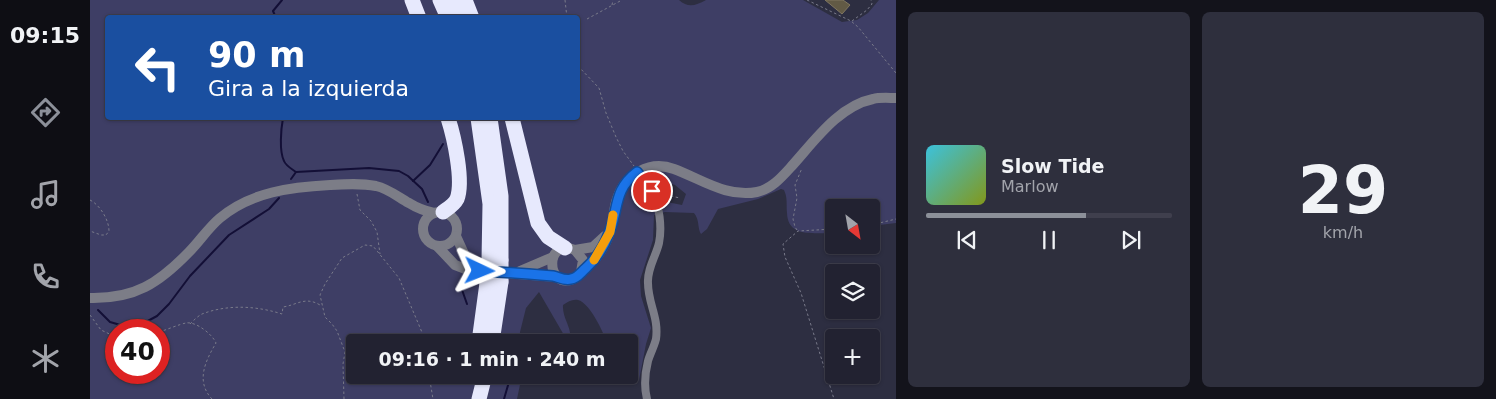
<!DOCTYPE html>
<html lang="es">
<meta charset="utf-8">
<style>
:root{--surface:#222231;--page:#2e2f3d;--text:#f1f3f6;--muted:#a2a4ab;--line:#3f3f4d;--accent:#8c9099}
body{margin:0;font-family:"DejaVu Sans",sans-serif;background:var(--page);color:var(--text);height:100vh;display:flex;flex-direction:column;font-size:19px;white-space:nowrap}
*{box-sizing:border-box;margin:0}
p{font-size:16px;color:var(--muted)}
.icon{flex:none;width:28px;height:28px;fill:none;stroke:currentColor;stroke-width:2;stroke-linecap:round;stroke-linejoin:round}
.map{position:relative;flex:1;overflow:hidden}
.panel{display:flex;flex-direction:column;gap:12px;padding:12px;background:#13131b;width:600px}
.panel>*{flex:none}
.top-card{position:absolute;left:15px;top:15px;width:475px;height:105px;border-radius:5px;box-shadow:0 1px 4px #0004,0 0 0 1px var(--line);background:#1a4fa0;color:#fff;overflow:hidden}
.needle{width:32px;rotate:149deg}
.controls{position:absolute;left:735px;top:199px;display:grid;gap:10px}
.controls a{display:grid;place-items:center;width:55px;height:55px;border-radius:5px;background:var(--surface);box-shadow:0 1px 4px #0004,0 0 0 1px var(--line);font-size:25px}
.speed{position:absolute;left:15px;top:319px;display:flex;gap:10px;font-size:25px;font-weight:700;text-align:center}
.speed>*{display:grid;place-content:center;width:65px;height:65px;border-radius:50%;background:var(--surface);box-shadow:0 1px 4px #0004,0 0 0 1px var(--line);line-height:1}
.speed .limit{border:8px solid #d22;background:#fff;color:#111}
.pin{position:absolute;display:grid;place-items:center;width:42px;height:42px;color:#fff;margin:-21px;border:2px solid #fff;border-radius:50%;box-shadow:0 1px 5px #0007}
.me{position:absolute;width:55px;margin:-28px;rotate:92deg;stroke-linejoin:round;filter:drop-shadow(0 0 4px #0008)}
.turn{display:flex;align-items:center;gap:18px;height:105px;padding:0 20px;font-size:22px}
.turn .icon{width:65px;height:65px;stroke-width:2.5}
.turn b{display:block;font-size:35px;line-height:42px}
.panel .widget{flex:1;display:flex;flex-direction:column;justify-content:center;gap:8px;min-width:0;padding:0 18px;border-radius:8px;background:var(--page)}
.panel .dial{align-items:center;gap:0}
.dial b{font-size:65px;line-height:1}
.song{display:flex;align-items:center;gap:15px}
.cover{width:60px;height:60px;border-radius:8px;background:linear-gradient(135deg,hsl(190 70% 55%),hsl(70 70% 35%))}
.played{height:5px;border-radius:2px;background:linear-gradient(90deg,var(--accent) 65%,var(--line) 65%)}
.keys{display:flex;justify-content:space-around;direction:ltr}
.panel .tiles{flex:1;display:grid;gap:12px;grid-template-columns:repeat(2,1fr)}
.trip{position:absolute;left:256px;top:334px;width:292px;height:50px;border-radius:5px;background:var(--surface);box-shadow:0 1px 4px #0004,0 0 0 1px var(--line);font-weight:800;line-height:50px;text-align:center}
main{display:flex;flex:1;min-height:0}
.dock{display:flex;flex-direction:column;width:90px;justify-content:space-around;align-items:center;background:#0e0e14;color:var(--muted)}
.dock .icon{width:35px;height:35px}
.dock .current{color:var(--accent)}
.dock b{font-size:22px;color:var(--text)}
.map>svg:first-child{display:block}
.green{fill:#3e3e65;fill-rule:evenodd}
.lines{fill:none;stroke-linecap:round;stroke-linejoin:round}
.stream{stroke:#130f36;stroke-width:2}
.building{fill:#625a45;stroke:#807761}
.path{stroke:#797a8a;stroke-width:1;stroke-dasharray:2.5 2.5;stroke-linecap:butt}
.minor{stroke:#7c7d87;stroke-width:8}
.tertiary{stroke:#7c7d87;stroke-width:10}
.motorway{stroke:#e7e9fd;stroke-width:15}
.motorway-bridge{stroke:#e7e9fd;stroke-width:15}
.route-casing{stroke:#114b97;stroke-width:12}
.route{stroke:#1a73e8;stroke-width:9}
.slow{stroke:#f59e0b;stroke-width:9}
</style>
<main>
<nav class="dock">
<b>09:15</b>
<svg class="icon current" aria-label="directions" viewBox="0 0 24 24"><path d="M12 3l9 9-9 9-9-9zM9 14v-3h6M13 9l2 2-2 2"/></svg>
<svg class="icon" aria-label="music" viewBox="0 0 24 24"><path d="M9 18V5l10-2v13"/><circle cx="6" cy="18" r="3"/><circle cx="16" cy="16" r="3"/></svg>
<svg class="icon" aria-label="phone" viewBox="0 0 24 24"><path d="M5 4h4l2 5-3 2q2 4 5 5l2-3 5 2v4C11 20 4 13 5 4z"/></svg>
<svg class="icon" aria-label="climate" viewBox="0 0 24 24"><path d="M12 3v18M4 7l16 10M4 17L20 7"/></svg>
</nav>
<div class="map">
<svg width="806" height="399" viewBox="0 0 806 399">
<rect width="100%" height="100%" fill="#2d2e41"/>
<path class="green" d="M0 0H589C598 8 605 6 616 0H713L752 22 767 20 778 13 789 0H806V223L781 226V208H744V233C725 232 698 239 697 213 696 205 698 198 694 190L691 189 668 199 628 209 617 229 611 234C607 228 610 220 604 213L575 212 564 215 563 240 550 280 551 296 561 328 556 344 549 380 540 384 536 375H540V342H517C513 332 500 303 488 300 482 299 478 302 473 305 472 319 483 328 480 342H478L449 292 436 308 430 332 429 342H265V375H432L427 399H0ZM18 18H488V118H18ZM581 184 585 185 596 194 592 205 572 201V199L569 198 567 188ZM26 330H69V372H26Z"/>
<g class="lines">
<g class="stream">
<path d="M186 18 183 11 192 0"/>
<path d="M488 77H489"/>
<path d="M193 118C191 129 189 151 194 161 196 166 202 169 206 172L279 168 309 171 318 176 332 189 338 202"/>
<path d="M201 179 206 172"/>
<path d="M323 181 340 165 353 144"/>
<path d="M371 287 377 304"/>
<path d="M8 310 20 322 34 326 54 323 67 316 79 304 100 276 139 235 179 209 189 198"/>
<path d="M414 399 421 375"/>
</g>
</g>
<path class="building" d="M735 0H753L760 5 752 14Z"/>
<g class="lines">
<g class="path">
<path d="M475 0 477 18"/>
<path d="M717 0 761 21 768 27 806 73"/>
<path d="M522 5 523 0"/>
<path d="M497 19 532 0"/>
<path d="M762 21 777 10 782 4 781 0"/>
<path d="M488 66 509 88 516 113 526 137 533 151 544 166"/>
<path d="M267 194 270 210 281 221 287 232 290 254"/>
<path d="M571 194 590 198"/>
<path d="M0 200C10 205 19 220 19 231L16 235H11L0 231"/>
<path d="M781 225 806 219"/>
<path d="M744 229 708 231 693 244 695 257 711 293 744 399"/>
<path d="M707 230 705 227 703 219 707 198 705 185 712 168"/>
<path d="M0 315 11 330 26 337"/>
<path d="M100 324C104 320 108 316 112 314 138 304 167 306 192 314L193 307C207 305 215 296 230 305"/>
<path d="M69 332C76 330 90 324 96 323 106 321 123 335 126 343 116 360 105 381 122 399"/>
<path d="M339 375 343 399"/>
<path d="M254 399 253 364 255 352 247 331 242 324 235 317 230 295 235 284 252 258 275 245 283 246 309 278 334 337 335 342"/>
</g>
<path class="minor" d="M547 172C552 179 557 184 561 191 570 204 572 228 569 243 566 256 557 269 558 283 558 304 569 317 566 339 564 347 560 354 558 361 555 373 554 387 557 399"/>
<g class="tertiary">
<circle cx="350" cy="229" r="17"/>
<path d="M366 236 376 258 390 271"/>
<path d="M347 246 365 265 378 270 467 277"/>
<path d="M485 250 503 247 515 236"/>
<path d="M430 271 463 257"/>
<path d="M491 272 493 260 485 250C454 237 456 290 483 279 490 276 495 269 500 264 509 256 516 244 520 232 524 221 523 209 527 199 535 174 560 160 584 169 611 179 637 198 667 192 681 189 691 178 700 168 723 143 748 106 783 99 790 97 799 98 806 98"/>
<path d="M0 298C45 299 69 283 99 252 110 241 118 228 130 218 161 192 201 187 240 185 256 184 271 183 286 186 299 189 308 197 319 203 327 208 335 211 344 213"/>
</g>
<g class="motorway">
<path d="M322 0 329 18"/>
<path d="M350 0 358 18"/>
<path d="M364 0 371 18"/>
<path d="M375 0 382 18"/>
<path d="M388 118 400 204 399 261"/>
<path d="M400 118 411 196V260"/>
<path d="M422 118 448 223 458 237 475 248"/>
<path d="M353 212C357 209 364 205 367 199 374 181 364 137 358 118"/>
<path d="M389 342 397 283"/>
<path d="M402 342 411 282"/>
<path d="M389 399 395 375"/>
</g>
<g class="motorway-bridge">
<path d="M411 260V282"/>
<path d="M397 283 399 261"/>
</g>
</g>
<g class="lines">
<defs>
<path id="route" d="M390 271C415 272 439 274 463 276 469 277 474 281 481 279 488 278 491 272 496 268 507 258 514 247 519 233 529 209 523 190 547 172L562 191"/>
</defs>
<use href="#route" class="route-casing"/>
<use href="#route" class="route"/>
<path class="slow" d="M504 260 520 232 523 215"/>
</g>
</svg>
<div class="controls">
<a><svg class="needle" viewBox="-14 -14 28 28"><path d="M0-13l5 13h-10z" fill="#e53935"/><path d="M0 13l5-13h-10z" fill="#a2a4ab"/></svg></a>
<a><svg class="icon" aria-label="layers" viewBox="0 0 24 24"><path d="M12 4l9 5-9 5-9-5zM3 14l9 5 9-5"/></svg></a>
<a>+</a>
</div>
<div class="speed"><div class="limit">40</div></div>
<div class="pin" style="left:562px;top:191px;background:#d93025"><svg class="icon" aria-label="arrive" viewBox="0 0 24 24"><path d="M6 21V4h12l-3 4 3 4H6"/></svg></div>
<svg class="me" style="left:390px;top:271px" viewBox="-20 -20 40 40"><path d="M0-17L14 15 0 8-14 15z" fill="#1a73e8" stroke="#fff" stroke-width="4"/></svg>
<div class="trip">09:16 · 1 min · 240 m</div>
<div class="top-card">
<div class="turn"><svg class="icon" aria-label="left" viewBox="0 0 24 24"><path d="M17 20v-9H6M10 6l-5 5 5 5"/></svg><div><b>90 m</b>Gira a la izquierda</div></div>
</div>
</div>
<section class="panel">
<div class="tiles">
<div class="widget">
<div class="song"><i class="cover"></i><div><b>Slow Tide</b><p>Marlow</p></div></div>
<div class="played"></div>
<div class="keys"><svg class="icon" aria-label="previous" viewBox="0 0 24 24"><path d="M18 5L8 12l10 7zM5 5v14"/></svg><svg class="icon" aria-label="pause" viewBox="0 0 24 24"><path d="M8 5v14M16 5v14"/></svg><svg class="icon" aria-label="next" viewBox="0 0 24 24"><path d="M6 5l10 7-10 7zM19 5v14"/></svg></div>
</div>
<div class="widget dial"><b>29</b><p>km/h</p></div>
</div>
</section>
</main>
